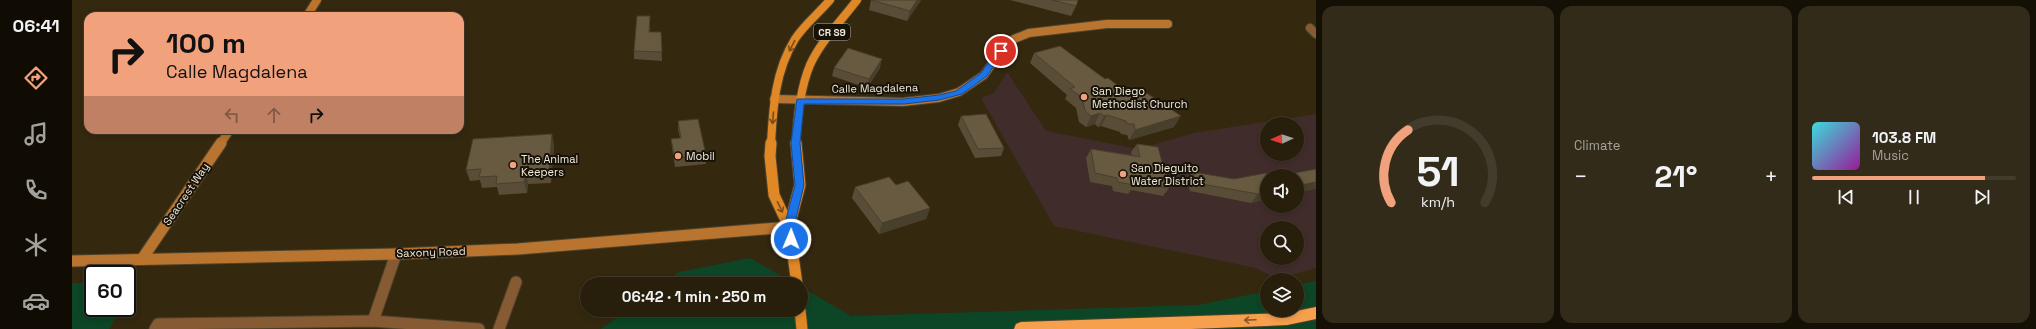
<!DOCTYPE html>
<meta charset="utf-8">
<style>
:root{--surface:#271e0b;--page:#332b19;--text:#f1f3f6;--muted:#a4a29d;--line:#433c2c;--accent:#f1a17c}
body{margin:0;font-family:"Space Grotesk",sans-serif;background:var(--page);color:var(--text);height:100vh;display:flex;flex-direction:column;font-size:15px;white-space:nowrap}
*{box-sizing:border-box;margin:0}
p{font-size:13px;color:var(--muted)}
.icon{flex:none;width:22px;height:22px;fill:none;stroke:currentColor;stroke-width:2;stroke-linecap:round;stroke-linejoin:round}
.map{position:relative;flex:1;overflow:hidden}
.side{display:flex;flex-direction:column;gap:6px;padding:6px;background:#151006;width:720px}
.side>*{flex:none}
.hud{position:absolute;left:12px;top:12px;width:380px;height:122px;border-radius:12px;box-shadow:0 2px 6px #0003,0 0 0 1px var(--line);background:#f1a17c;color:#111;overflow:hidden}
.needle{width:26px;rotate:267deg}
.buttons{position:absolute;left:1188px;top:117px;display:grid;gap:8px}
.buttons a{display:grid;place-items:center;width:44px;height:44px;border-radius:50%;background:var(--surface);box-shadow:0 2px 6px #0003,0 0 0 1px var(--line);font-size:20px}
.speed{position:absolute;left:12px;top:265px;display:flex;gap:8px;font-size:20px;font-weight:700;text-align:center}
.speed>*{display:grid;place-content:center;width:52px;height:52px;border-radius:50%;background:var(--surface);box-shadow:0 2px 6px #0003,0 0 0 1px var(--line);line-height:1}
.speed .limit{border:2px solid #111;border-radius:6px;background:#fff;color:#111}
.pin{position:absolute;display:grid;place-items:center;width:34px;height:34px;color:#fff;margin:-17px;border:2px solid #fff;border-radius:50%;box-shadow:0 1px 4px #0007}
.me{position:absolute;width:44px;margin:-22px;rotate:1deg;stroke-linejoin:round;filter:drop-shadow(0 0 3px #0008)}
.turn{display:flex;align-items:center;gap:14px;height:84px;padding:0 16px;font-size:18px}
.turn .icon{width:52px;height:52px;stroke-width:2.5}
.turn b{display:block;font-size:28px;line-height:34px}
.lanes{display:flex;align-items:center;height:38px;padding:0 16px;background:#0003;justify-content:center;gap:20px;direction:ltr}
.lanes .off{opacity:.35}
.big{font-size:30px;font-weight:700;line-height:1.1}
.side .card{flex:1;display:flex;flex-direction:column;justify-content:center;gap:6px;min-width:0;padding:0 14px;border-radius:12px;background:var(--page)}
.side .dial{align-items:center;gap:0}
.dial svg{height:104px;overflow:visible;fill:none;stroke:var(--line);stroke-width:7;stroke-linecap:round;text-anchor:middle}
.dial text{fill:var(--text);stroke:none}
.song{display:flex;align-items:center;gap:12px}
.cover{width:48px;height:48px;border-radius:6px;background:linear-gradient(135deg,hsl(180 70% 55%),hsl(300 70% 35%))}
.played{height:4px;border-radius:2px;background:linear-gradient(90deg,var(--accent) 85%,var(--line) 85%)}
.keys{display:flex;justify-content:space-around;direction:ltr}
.heat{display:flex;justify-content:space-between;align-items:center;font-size:22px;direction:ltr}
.side .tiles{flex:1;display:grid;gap:6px;grid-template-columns:repeat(3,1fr)}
.trip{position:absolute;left:508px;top:277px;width:228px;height:40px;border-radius:20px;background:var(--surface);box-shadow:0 2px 6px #0003,0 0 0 1px var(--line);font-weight:700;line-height:40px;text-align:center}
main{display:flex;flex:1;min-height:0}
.dock{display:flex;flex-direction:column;width:72px;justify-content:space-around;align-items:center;background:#100c04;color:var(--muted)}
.dock .icon{width:28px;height:28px}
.dock .selected{color:var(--accent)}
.dock b{font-size:18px;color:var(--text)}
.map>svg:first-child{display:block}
.industrial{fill:#402c2b;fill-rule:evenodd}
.green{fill:#0c4626}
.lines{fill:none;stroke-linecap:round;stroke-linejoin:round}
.street-far1-casing{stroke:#4e432b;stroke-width:10}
.street-casing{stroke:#4e432b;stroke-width:13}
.secondary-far1-casing{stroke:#4e432b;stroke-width:10}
.secondary-casing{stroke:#4e432b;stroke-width:13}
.primary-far1-casing{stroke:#4e432b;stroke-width:10}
.primary-casing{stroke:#4e432b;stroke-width:13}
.highway-casing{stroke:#4e432b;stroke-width:2}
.street-far1{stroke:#865a33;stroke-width:8}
.street{stroke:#865a33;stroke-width:11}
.secondary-far1{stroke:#b9742f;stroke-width:8}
.secondary{stroke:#b9742f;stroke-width:11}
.primary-far1{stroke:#e08726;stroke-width:8}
.primary{stroke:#e08726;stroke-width:11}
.highway{fill:#f6a04e;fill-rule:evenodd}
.wall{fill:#594d37}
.shaded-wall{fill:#483f2d}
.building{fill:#675a40;stroke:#483f2d}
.oneway{stroke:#7c4c17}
.oneway2{stroke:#86592b}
.route{fill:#1a73e8;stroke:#114b97}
.poi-dot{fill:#f1a17c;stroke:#171208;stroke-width:1.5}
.labels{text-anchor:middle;stroke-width:4;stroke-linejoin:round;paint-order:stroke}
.shield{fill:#171208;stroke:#b0a89b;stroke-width:1}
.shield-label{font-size:10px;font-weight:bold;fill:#f1e9da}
.street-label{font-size:11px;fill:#f1e9da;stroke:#171208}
.poi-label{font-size:11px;fill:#f1e9da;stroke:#171208;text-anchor:start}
</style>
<main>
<nav class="dock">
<b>06:41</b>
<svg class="icon selected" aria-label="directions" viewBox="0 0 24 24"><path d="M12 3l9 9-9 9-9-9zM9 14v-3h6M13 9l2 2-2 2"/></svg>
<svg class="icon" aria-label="music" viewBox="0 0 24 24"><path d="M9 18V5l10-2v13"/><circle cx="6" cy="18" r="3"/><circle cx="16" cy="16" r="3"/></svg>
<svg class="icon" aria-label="phone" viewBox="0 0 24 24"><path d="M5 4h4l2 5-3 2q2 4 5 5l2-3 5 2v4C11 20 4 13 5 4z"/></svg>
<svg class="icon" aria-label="climate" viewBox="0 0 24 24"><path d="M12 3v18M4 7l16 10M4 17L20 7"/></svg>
<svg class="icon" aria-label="car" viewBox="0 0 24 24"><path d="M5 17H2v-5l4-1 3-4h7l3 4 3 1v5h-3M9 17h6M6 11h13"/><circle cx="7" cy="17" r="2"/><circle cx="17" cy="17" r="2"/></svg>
</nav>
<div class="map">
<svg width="1244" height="329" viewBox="0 0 1244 329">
<rect width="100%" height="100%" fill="#34280f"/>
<path class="industrial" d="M935 72 974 131 1066 149 1122 133 1244 114V268L1206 279 1184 268 982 226 909 98 922 93ZM1195 124H1225V154H1195ZM1195 176H1225V206H1195ZM1195 228H1225V258H1195Z"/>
<g class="green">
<path d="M678 258 724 284H591L607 272Z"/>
<path d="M1244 281V329H529L555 310H729V287L779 316 1126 305 1195 291V310H1225V285Z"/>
<path d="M0 283H21V308H50L37 329H0Z"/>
</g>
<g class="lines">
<defs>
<path id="street-far1" d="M1238 28 1244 34"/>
<g id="street">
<path d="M301 321 324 254"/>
<path d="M83 329 86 324 301 321 407 329"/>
<path d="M427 329 444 282"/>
</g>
<g id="secondary-far1">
<path d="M235 16 245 0"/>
<path d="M702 99 831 102 867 98 887 92 912 75 929 51 942 39 957 33 1035 24H1096"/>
<path d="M148 144 158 130"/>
</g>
<g id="secondary">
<path d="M70 259 149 143"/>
<path d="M0 261 324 254 446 249 717 227"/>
</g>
<g id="primary-far1">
<path d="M699 144C701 108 703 71 723 39 732 25 747 13 758 0"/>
<path d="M724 144C725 119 728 89 738 65 749 41 769 21 785 0"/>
</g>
<g id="primary">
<path d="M699 143 698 156 702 195 717 227 725 284"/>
<path d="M717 227 728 185 724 143"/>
<path d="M728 310 730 329"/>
</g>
<path id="highway" d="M1244 307V319L1215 325 1119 329H942L944 324 949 322 1215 313Z"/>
</defs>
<use href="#street-far1" class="street-far1-casing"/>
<use href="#street" class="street-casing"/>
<use href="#secondary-far1" class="secondary-far1-casing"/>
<use href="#secondary" class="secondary-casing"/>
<use href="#primary-far1" class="primary-far1-casing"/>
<use href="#primary" class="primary-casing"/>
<use href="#highway" class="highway-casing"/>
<use href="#street-far1" class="street-far1"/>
<use href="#street" class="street"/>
<use href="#secondary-far1" class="secondary-far1"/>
<use href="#secondary" class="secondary"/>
<use href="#primary-far1" class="primary-far1"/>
<use href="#primary" class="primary"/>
<use href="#highway" class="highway"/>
</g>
<g class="wall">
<path d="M799 0H849L835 21 797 10Z"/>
<path d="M938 0H1006L1004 6 999 16Z"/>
<path d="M578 16V32H589L590 61 562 59V51Z"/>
<path d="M962 53 1033 79 1102 127 1057 140 1055 135 1049 134 1048 132 1029 126 1026 127 1023 124 1014 127 1007 122 1004 108 993 99 995 95 958 63Z"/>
<path d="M762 68H808L795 88 760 76Z"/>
<path d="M889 116 932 148 929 156 903 158 886 125Z"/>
<path d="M606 121 634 155V164L603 167 600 147 599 139 608 138 606 129Z"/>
<path d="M482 144 479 183 456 184 455 193 427 195 425 187 410 188 408 180 398 181 394 170Z"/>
<path d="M1065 144 1097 188 1091 196 1059 190 1056 194 1041 191 1040 186 1018 182 1014 158 1019 149 1060 155 1059 152Z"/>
<path d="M1121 172 1162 179 1195 199 1179 203 1118 191 1114 180Z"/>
<path d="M824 185 858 208 854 219 807 234 780 198 783 187Z"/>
</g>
<g class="shaded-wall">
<path d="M845 0H849L835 21 838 11Z"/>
<path d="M810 59 808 68 795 88 797 79Z"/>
<path d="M1028 113 1023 124 1014 127 1019 116Z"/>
<path d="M1035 115 1029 126 1026 127 1032 116Z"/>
<path d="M1109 116 1102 127 1057 140 1063 130Z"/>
<path d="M480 134 482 144 479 183 477 172Z"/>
<path d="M454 173 456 184 455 193 452 182Z"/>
<path d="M1244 182V189L1225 193V186Z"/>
<path d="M1195 192V199L1179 203 1186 194Z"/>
<path d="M858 208 854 219 807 234 810 223Z"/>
</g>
<g class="building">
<path d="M799 0H845L838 11Z"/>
<path d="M980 0H1006L1004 6Z"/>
<path d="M565 16H578L577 32H589L590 52 562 51Z"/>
<path d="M988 46 1033 79 1036 78 1050 89 1067 94 1073 92 1109 116 1063 130 1062 124H1055L1054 121 1035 115 1032 116 1028 113 1019 116 1013 111 1010 97 998 89 1003 87 962 53Z"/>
<path d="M776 48 810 59 797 79 762 68Z"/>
<path d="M914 114 932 148 906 149 889 116Z"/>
<path d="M626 119 634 155 603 158 599 139 609 138 606 121Z"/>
<path d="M480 134 477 172 454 173 452 182 424 184 425 176 407 177 409 169 394 170 401 139Z"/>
<path d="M1065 144 1086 147 1097 188 1061 181 1062 185 1046 182 1045 178 1023 173 1019 149 1068 157Z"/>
<path d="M1244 169V182L1225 186V176H1207Z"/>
<path d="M1121 172 1162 179 1194 173 1197 176H1195V192L1186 194 1124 183Z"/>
<path d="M817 177 824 185 836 181 858 208 810 223 783 187Z"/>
</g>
<defs><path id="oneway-shaft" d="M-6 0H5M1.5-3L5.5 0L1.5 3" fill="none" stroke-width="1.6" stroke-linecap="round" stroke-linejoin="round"/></defs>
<g class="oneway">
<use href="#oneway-shaft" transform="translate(720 46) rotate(117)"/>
<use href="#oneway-shaft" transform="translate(701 118) rotate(94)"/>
<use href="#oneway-shaft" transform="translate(708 207) rotate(64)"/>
</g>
<use class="oneway2" href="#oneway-shaft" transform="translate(1178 320) rotate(178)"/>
<path class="route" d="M926 49 932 51 915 76 890 94 867 100 832 104H732L728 143 732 185 722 227 724 239 719 243 715 242 712 227 723 185 719 143 725 99H832L867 95 884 91 909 73Z"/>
<g class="poi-dot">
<circle cx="1012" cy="97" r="4"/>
<circle cx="606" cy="156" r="4"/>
<circle cx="441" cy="165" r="4"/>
<circle cx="1051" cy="174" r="4"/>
</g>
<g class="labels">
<rect class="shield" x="742" y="24" width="36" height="16" rx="3"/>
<g class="shield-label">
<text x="760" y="36">CR S9</text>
</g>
<g class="street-label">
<text transform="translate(803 88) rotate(-1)" y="4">Calle Magdalena</text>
<text transform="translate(114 194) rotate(-56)" y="4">Seacrest Way</text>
<text transform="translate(359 252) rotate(-2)" y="4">Saxony Road</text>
</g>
<g class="poi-label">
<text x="1020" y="95">San Diego<tspan x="1020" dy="13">Methodist Church</tspan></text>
<text x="614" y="160">Mobil</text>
<text x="449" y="163">The Animal<tspan x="449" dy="13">Keepers</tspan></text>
<text x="1059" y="172">San Dieguito<tspan x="1059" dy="13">Water District</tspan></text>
</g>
</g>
</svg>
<div class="buttons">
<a><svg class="needle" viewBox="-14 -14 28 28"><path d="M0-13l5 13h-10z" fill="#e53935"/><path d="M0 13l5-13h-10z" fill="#a4a29d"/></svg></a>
<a><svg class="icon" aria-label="sound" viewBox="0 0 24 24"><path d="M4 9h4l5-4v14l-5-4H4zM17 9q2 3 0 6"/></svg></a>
<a><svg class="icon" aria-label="search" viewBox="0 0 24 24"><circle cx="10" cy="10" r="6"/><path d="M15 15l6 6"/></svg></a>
<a><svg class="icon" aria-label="layers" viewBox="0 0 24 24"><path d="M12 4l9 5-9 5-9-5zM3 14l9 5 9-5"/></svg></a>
</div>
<div class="speed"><div class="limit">60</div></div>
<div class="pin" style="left:929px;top:51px;background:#d93025"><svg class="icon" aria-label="arrive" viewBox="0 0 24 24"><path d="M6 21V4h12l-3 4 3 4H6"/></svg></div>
<svg class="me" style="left:719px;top:239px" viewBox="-20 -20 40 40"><circle r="17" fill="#1a73e8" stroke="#fff" stroke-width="3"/><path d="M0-11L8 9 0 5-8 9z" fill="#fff"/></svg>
<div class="trip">06:42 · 1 min · 250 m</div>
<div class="hud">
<div class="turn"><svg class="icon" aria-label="right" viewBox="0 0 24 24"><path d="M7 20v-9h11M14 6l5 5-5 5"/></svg><div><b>100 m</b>Calle Magdalena</div></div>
<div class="lanes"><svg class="icon off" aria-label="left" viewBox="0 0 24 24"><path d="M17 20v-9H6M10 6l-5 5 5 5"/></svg><svg class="icon off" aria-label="ahead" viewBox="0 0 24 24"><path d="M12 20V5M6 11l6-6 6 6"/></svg><svg class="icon" aria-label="right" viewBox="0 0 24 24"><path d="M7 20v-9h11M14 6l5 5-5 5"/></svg></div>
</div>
</div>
<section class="side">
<div class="tiles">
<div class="card dial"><svg viewBox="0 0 100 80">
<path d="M14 69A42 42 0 1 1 86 69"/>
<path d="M14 69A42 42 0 0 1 27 13" stroke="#f1a17c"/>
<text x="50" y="56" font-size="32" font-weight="700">51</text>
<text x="50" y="72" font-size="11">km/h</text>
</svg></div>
<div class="card"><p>Climate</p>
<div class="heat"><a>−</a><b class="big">21°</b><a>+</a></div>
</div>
<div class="card">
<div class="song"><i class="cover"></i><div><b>103.8 FM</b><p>Music</p></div></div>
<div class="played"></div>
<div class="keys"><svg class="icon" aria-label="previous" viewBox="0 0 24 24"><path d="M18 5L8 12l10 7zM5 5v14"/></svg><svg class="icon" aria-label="pause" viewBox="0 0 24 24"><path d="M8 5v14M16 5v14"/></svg><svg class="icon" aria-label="next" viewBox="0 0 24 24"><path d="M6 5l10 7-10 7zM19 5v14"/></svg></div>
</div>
</div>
</section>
</main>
